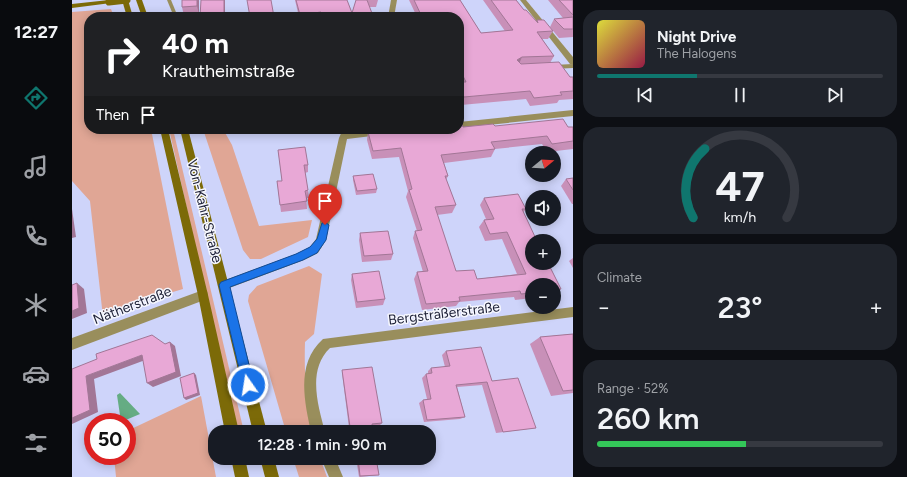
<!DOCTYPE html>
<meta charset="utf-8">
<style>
:root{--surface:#171b24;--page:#20242c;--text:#f1f3f6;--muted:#9ea1a6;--line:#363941;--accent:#0f766e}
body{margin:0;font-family:Figtree,sans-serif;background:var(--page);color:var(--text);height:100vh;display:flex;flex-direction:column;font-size:15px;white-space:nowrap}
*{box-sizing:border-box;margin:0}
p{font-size:13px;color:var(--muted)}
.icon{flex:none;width:22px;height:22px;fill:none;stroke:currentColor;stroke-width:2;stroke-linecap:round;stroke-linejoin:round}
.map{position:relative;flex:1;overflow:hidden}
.details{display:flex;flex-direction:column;gap:10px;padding:10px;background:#0d0f14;width:334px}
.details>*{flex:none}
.banner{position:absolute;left:12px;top:12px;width:380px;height:122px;border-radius:16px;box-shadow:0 2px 10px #0003;background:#202124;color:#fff;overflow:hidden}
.needle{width:26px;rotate:72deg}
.controls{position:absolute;left:453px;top:146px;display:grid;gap:8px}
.controls a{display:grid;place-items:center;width:36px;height:36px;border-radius:50%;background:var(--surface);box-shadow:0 2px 10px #0003;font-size:20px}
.speed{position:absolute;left:12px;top:413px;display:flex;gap:8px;font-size:20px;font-weight:700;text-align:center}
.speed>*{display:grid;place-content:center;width:52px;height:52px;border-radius:50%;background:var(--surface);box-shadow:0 2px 10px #0003;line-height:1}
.speed .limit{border:6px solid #d22;background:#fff;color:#111}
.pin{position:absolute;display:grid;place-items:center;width:34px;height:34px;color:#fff;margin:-41px -17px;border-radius:50% 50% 50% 0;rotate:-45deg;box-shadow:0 0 4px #0007}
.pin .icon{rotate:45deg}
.me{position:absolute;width:44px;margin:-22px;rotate:347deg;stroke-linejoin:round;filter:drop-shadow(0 0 3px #0008)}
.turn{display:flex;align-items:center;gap:14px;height:84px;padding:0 12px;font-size:18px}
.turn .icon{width:52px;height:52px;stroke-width:2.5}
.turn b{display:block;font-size:28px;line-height:34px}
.then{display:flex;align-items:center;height:38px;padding:0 12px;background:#0003;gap:8px;font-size:15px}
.big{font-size:30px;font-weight:600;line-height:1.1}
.details .card{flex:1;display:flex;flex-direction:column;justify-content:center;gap:6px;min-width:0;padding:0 14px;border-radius:16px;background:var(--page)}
.details .dial{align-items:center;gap:0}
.dial svg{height:104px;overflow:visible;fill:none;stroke:var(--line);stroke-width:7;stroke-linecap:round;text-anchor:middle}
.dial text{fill:var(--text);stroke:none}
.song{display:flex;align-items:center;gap:12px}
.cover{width:48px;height:48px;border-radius:6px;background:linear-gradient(135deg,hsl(60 70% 55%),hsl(340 70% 35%))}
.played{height:4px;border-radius:2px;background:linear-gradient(90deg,var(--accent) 35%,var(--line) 35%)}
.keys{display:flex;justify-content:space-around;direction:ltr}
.heat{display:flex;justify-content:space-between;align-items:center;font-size:22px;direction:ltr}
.charge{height:6px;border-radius:3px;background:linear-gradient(90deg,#34c759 52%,var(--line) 0)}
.trip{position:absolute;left:136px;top:425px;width:228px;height:40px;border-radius:16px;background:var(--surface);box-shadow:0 2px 10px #0003;font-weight:600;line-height:40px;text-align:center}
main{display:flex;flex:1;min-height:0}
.tab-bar{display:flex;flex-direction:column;width:72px;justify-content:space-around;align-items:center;background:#090b0e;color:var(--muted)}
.tab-bar .icon{width:28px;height:28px}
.tab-bar .selected{color:var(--accent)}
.tab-bar b{font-size:18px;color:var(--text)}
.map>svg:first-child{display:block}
.green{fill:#e0a695}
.water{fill:#65ac83}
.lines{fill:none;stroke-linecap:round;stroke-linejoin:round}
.lane{fill:#998e5c;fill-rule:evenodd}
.street{fill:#998e5c;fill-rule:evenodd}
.secondary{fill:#7c6a08;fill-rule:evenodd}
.secondary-bridge{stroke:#7c6a08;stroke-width:7}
.wall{fill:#c890b8}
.shaded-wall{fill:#a27696}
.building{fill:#e8a8d6;stroke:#a27696}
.route{fill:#1a73e8;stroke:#114b97}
.labels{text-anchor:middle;stroke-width:3;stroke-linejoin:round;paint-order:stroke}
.street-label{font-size:14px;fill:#1d2037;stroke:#f6f7fe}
</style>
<main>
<nav class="tab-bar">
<b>12:27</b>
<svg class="icon selected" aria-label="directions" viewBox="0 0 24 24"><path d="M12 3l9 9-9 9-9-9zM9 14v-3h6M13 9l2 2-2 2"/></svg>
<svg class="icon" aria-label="music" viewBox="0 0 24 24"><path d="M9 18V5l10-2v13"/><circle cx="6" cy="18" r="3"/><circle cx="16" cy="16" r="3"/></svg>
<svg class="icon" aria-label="phone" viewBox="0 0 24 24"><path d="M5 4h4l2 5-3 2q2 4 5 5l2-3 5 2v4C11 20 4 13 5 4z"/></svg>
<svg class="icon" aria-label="climate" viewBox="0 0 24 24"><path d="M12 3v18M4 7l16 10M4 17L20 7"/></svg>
<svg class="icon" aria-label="car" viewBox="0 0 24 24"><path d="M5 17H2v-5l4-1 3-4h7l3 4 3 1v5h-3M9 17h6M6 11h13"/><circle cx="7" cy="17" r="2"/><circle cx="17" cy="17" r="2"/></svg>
<svg class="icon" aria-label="filters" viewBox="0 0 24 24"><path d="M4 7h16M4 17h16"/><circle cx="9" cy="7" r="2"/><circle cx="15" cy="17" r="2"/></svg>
</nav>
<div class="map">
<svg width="501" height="477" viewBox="0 0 501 477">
<rect width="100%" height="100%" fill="#ced4fa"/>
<g class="green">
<path d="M39 9 42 17H17V129H79L111 289 67 302 31 317 18 201 0 181V12Z"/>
<path d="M97 129H101L172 432H165Z"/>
<path d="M131 129H151L160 145 187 226 240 220 236 237 189 259H178L171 250Z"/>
<path d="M237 266 250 274 242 334 233 342C232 373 234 401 240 432H214L176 301 177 295 185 286Z"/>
<path d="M129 396 144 477H44L42 456H55V431Z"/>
<path d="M221 458H248L255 477H227Z"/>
</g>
<path class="water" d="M48 393 68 414 49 422 45 395Z"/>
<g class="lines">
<g class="lane">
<path d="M95 0H99L106 17H102Z"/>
<path d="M501 64V68L481 69 478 67 481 65Z"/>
</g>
<g class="street">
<path d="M319 0H325L322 17H316Z"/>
<path d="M448 0H454L501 57V64H498Z"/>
<path d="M501 110V116L387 128V122Z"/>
<path d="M271 129H279L278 133 308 129 312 132 308 135 275 139 254 240 246 253 232 260 152 290 148 288 147 285 148 282 224 254 238 247 244 239 267 138Z"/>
<path d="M131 290 135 291 136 295 135 299 0 350V338Z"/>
<path d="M501 307V317L258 348C235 370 246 405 253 432H239C232 400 224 363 251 339Z"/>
<path d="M249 458H263L271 477H257Z"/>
</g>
<g class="secondary">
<path d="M37 0 39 1V3L0 8V4Z"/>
<path d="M50 0H56L61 17H55Z"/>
<path d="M64 0H70L76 17H70Z"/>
<path d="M88 129H96L136 295 167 432H153L126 295Z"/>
<path d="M108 129H116L195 432H181Z"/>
<path d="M159 458H173L177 477H163Z"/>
<path d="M188 458H202L207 477H193Z"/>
</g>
<path class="secondary-bridge" d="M37 2 55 0"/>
</g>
<g class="wall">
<path d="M223 0H275L280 13 284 0H306L304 7H297L301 17H227Z"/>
<path d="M337 0H388L409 33 433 31 411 0H444L452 10 465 22V20L481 31 476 39H470L482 56 478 63 498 77H501V99L487 100 485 103 458 106 454 99 389 105 387 102V17H345Z"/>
<path d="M476 0H501V37L487 38 478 27 482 19 491 18Z"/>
<path d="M127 1V14L112 16 110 7Z"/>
<path d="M423 126 501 127V149L475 152 470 144 423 149 419 157 372 163 376 176 374 180 384 205 380 213 365 215 384 271 405 279 445 274 430 239 413 241 407 227 412 220 414 219 408 205 412 198 454 209 451 213 460 285V298L443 300 442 297 387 302 384 306 350 310 342 279 345 272H351L341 238 343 231H345L334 197 336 191 327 157 300 159 295 140 296 132 391 127Z"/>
<path d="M178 129H193L178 130Z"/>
<path d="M206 150 236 165V172L233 173 236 190 237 198H234L235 209 209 212 205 181H210Z"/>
<path d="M281 176 305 189 304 193 284 195 281 180Z"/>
<path d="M501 178V204H500L489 186 494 179Z"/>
<path d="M288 233 321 254 319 260 290 262 287 240Z"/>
<path d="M501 258V268L497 261Z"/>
<path d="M280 274 313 299 311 305 284 308 279 280Z"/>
<path d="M489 289 482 295V290Z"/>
<path d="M501 334V393L479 396 458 344 468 337Z"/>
<path d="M374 351 420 381 464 428 424 433 410 385 385 387 393 417 388 419 352 422 347 403 351 400 355 399 350 378 354 374H356V371L359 368 373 367 370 355Z"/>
<path d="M270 370 310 423 308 425 300 426 301 432H281V428H277L270 373Z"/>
<path d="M284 458H304L307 475 287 477Z"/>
</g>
<g class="shaded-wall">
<path d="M125 0H127V14L125 6Z"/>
<rect x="152" y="0" width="1" height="17"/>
<path d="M450 57 446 66 445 60Z"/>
<path d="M0 209 4 237 0 238Z"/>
<path d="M5 283 12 289 15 313 0 319V311Z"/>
<path d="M98 342 103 346 109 376 81 387 75 383Z"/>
<path d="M70 355 76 359 22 379 26 412 0 424V418L14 376Z"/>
<path d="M122 373 124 375 128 395 114 400 112 398Z"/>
</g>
<g class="building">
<path d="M110 0H125V6L110 7Z"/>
<path d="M129 0H152V17H128Z"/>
<path d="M175 0H199L202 17H178Z"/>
<path d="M224 0H275L280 13 284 0H295L301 16 251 17 249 12 228 15Z"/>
<path d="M342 0H388L409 33 441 30 419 0H444L452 10H454L466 23 465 20H472L481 31 465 32 482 56 450 57 445 60 449 64 487 62 498 77H501V91L488 92 490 95 462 98 458 91 392 97 387 88V82H394L387 68V17H350Z"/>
<path d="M487 0H501V15Z"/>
<path d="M501 17V29H492L482 19Z"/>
<path d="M387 118 391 127 421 124 423 126 491 119 496 127H501V141L480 144 475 136 419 142 423 149 369 155 376 176H373L384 205 363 207 384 271 402 270 405 279 454 274 435 232 418 234 412 220 422 219 412 198 446 194 454 209H450L465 241H460V263H476L489 289 482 290V285H460V293L449 294 448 291 387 297 388 301 354 304 345 272 356 271 343 231 350 230 337 190 340 189 329 148 301 151 296 132 316 129H387Z"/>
<path d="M233 147 236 165H232L236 190 233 191 235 201 208 205 205 181H210L206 150Z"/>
<path d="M301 174 305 189 285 191 281 176Z"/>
<path d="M501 178V190L494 179Z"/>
<path d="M316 231 321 254 292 256 288 233Z"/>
<path d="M307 271 313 299 285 302 280 274Z"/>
<path d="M5 283 7 308 0 311V285Z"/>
<path d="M501 334V390L491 391 468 337Z"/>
<path d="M80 335 93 344 98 342 104 372 75 383 70 355 14 376 18 410 0 418V369L25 359 24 354Z"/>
<path d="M409 347 420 381 446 378 464 428 431 432 415 382 384 385 393 417 355 420 351 400 359 399 354 374 360 373 359 368 378 366 374 351Z"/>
<path d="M300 367 310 423 300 424 301 432H282V426L278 427 270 370Z"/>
<path d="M122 373 126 393 112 398 108 378Z"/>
<path d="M286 458H304L307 475 288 476Z"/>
</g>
<path class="route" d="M253 222 257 225 254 240 245 253 231 260 158 287 182 385 180 389 176 391 172 389 147 285 149 282 224 254 238 247 245 239 250 223Z"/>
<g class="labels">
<g class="street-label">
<text transform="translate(133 211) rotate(76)" y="5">Von-Kahr-Straße</text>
<text transform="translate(60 305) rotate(-21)" y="5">Nätherstraße</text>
<text transform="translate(372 313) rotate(-7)" y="5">Bergsträßerstraße</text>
</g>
</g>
</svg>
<div class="controls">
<a><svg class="needle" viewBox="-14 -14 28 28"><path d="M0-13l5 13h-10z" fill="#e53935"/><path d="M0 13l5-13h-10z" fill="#9ea1a6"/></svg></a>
<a><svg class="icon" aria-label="sound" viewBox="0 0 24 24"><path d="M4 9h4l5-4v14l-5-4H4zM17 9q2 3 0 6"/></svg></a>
<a>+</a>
<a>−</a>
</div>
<div class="speed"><div class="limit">50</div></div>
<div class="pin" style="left:253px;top:225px;background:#d93025"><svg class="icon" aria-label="arrive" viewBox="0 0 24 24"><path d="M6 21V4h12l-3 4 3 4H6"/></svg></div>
<svg class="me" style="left:176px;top:385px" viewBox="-20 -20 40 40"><circle r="17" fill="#1a73e8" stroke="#fff" stroke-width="3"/><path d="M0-11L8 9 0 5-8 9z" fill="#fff"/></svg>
<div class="trip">12:28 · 1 min · 90 m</div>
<div class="banner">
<div class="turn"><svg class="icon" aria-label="right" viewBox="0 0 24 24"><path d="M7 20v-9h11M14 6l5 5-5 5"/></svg><div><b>40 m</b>Krautheimstraße</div></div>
<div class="then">Then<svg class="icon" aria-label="arrive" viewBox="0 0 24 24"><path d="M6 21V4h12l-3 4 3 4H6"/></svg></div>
</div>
</div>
<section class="details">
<div class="card">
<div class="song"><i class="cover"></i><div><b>Night Drive</b><p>The Halogens</p></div></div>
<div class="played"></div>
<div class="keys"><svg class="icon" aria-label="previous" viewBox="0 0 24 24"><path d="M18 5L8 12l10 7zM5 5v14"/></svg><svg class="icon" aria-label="pause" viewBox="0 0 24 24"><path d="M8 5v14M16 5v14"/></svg><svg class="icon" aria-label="next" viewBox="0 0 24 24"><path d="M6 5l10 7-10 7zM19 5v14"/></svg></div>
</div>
<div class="card dial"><svg viewBox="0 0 100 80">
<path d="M14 69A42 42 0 1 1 86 69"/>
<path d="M14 69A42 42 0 0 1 23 16" stroke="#0f766e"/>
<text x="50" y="56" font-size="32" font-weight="700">47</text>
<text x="50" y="72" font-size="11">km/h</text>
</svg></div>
<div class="card"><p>Climate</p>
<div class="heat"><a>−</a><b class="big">23°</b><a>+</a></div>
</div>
<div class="card"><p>Range · 52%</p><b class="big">260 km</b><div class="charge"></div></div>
</section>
</main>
